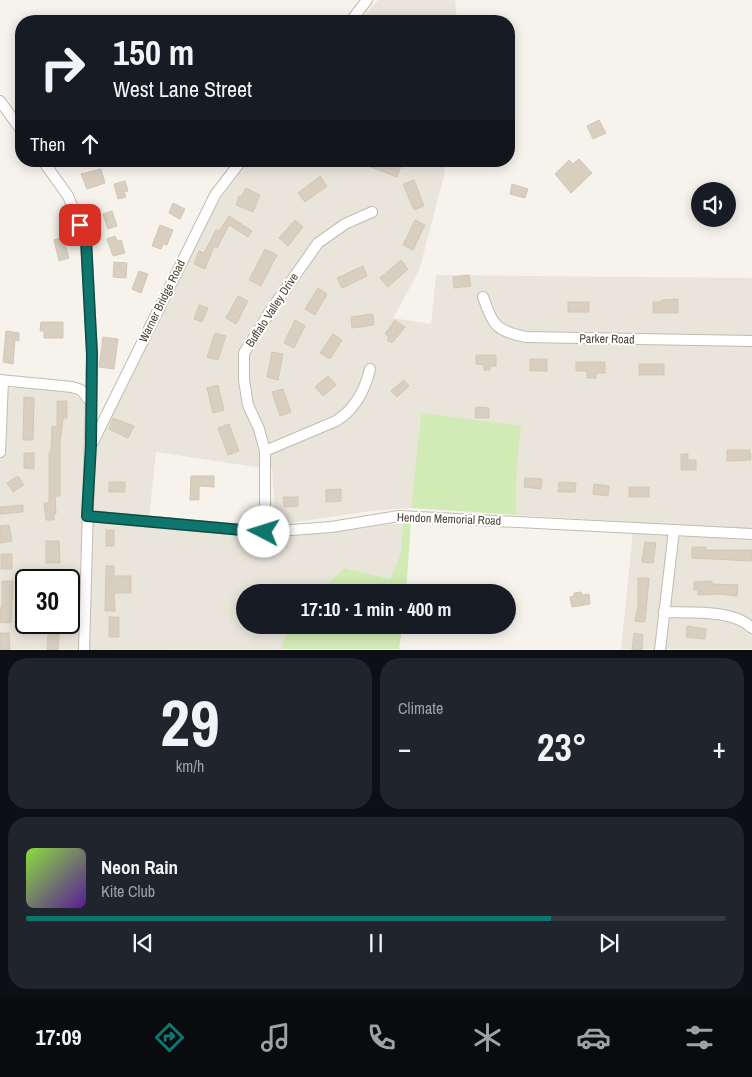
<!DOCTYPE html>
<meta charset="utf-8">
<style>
:root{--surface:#171b24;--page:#20242c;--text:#f1f3f6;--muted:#9ea1a6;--line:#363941;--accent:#0f766e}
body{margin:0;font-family:"Archivo Narrow",sans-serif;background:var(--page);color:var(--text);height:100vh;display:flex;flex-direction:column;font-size:19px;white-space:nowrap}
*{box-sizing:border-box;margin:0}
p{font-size:16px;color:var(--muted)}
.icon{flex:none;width:28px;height:28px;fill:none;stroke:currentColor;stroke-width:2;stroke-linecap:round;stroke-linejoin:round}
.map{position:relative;height:650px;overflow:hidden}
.sheet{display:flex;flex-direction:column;gap:8px;padding:8px;background:#0d0f14;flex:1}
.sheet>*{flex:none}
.banner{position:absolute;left:15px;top:15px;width:500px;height:152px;border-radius:20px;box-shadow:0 2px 12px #0003;background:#171b24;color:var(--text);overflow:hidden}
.tools{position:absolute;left:691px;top:182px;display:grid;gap:10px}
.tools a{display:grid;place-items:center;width:45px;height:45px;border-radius:50%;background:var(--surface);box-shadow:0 2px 12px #0003;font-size:25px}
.speed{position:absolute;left:15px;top:569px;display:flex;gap:10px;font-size:25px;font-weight:700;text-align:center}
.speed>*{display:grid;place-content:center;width:65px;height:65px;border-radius:50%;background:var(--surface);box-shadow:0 2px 12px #0003;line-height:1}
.speed .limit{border:2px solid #111;border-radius:8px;background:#fff;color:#111}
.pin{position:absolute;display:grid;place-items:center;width:42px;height:42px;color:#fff;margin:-21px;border-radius:10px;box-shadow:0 2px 8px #0006}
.me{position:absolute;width:55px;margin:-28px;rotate:275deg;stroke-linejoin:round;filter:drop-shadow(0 0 4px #0008)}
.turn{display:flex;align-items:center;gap:18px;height:105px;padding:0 15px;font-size:22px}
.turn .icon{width:65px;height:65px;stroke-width:2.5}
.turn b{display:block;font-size:35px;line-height:42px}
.then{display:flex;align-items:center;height:48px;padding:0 15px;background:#0003;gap:10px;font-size:19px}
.big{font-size:38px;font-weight:700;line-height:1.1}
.sheet .widget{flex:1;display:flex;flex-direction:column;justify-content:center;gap:8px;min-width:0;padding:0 18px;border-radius:20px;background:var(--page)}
.sheet .dial{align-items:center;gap:0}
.dial b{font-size:65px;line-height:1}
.song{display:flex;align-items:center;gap:15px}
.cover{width:60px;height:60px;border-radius:8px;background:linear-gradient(135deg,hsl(90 70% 55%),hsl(270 70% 35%))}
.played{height:5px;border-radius:2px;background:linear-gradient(90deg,var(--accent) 75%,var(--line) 75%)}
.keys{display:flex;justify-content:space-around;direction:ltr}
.heat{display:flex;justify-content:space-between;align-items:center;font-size:28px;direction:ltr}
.sheet .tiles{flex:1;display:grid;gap:8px;grid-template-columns:1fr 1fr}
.widget:last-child{grid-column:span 2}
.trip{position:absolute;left:236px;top:584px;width:280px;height:50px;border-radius:25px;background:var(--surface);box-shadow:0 2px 12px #0003;font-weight:700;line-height:50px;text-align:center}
.menu{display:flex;height:80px;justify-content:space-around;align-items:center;background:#090b0e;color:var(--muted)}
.menu .icon{width:35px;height:35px}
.menu .active{color:var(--accent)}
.menu b{font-size:22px;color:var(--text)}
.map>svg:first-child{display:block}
.residential{fill:#eae5da;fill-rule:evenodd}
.green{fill:#d2eab5}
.building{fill:#d8cfc1;stroke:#d3c7b4}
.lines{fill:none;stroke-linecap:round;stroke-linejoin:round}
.minor-casing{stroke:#c2bbae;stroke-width:12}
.minor{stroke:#fff;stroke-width:10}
.route-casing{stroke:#0a4d48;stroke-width:12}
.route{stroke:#0f766e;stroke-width:9}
.labels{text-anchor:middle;stroke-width:4;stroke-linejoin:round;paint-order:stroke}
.street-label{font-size:12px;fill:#4b4439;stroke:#fff}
</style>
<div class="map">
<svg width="752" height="650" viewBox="0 0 752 650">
<rect width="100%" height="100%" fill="#f6f3ec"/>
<g class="residential">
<path d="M378 0H455L457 21H360Z"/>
<path d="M249 161H446L444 176 419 271 393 318 431 324 436 275 752 278V649H621L634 522 516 515 517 464 421 413 411 508 371 511 276 525 272 468 255 467 156 452 148 526 274 537 403 523 401 553 390 579 344 568 320 592H245V625H288L281 649 85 650 96 446 179 272 219 201Z"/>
<path d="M0 387 67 391 79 397 85 404 86 447 80 574V649H0ZM26 580H69V622H26Z"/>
</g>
<g class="green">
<path d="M421 413 521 426 517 464 516 515 411 508Z"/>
<path d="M411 522 406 592H320L344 568 390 579 401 553 403 523Z"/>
<path d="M288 625H403L399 649H281Z"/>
</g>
<g class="building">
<path d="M599 120 606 133 593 139 587 126Z"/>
<path d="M579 159 592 173 571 193 555 174 569 160 573 164Z"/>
<path d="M373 161H388L401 166 397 177 371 167Z"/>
<path d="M101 169 105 183 87 189 81 174Z"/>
<path d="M320 176 327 186 305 202 298 193Z"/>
<path d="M414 180 424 206 414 210 403 184Z"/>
<path d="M125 181 128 191 124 192 126 197 118 199 114 184Z"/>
<path d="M512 184 528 189 525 198 510 194Z"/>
<path d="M246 188 260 195 253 212 236 205 239 196 241 197Z"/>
<path d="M173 203 185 209 180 219 169 213Z"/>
<path d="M112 211 117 226 108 229 103 214Z"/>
<path d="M229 216 252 231 248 237 229 225 217 248 214 246 205 269 194 264 199 251 204 253 216 230 219 231Z"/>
<path d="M295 220 303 227 288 246 279 238Z"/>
<path d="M415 220 425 225 413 250 403 245Z"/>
<path d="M160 225 173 230 167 245 163 244 161 249 152 246Z"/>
<path d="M115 236 117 241 121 240 125 253 113 256 107 239Z"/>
<path d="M63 237 69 258 59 261 54 240Z"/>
<path d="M265 249 277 255 261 286 249 280Z"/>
<path d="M401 260 408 269 388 287 380 278Z"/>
<path d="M114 262 127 263 126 278 113 277Z"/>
<path d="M363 266 367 276 342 288 337 278Z"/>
<path d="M139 271 148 274 141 293 132 289Z"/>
<path d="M469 275 471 286 454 288 453 277Z"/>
<path d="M318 288 327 294 315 315 305 309Z"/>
<path d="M238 296 248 301 236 324 226 318Z"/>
<path d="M678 299V313H653V302H661V300Z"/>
<rect x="568" y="302" width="21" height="10"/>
<path d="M199 305 208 308 202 322 194 319Z"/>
<path d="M373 314 374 325 352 328 351 317Z"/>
<path d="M295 320 305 326 294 348 284 343Z"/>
<path d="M395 320 405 327 392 343 387 340 389 337 385 334Z"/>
<path d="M41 322H63V338H44V331H40Z"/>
<path d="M6 331 19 333V341L15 340 13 364 3 362Z"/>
<path d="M215 333 226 336 218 360 207 357Z"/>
<path d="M333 334 342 340 330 359 320 353Z"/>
<path d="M103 337 118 339 114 369 99 367Z"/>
<path d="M272 352 283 354 278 380 267 377Z"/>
<path d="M476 355H496V366H490V370H484V365L476 364Z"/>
<rect x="530" y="359" width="17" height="12"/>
<path d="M576 362H605V373H596V378H587V371H576Z"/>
<rect x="639" y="364" width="25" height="11"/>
<path d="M328 376 336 385 323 396 315 387Z"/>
<path d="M404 380 409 386 397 397 391 391Z"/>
<path d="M218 385 224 410 213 413 207 388Z"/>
<path d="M283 389 291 412 280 416 272 392Z"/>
<path d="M24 397 34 398 33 440H23Z"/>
<path d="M57 401H67V418H63L60 443V496H55L56 514H54V520H46L44 503H49V452H51L52 426 57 427Z"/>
<path d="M476 407 489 408V418H475Z"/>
<path d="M113 418 134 426 128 438 109 429Z"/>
<path d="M229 424 239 451 228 455 218 428Z"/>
<path d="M727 450H750L751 460 727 461Z"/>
<path d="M24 453H34V469L24 468Z"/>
<path d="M681 454H688V460H696V470H681Z"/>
<path d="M18 476 24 485 13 492 7 483Z"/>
<path d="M191 476H214V487L199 486V500H190Z"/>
<path d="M525 478 542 479 541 489 524 487Z"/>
<rect x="109" y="482" width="16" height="10"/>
<path d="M559 482 576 483 575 492H558Z"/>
<path d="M594 484 609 486 608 496 593 494Z"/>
<rect x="629" y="487" width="20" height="10"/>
<path d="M341 489V501L326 502V490Z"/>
<path d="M283 497H298V506L284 507Z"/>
<path d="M23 505V512L0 514V507Z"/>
<path d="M9 525 12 541 0 543V526Z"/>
<rect x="106" y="530" width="8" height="16"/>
<path d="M46 541H59L60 563H46Z"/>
<path d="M645 542 656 543 653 563 642 562Z"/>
<path d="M692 547H706V550H752V561L692 558Z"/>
<rect x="1" y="554" width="11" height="15"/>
<path d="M106 566H114V576H131V593H114L115 611H105Z"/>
<path d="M638 578H649L645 622 635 621 638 605Z"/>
<path d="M2 581H13L11 623 0 622 1 607H2Z"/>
<path d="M712 581V584L738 585 737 596 720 594 698 595V590H694V582Z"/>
<path d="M581 592 582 595 589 594 590 604 572 607 570 597 574 596V593Z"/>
<rect x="109" y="617" width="10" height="20"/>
<path d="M49 622H60L58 650H47Z"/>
<path d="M687 626 706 629 705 639 686 637Z"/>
<path d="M0 633H9L10 650H0Z"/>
<path d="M634 633 643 635 642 650H632Z"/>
</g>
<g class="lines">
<defs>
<g id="minor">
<path d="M351 21 367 0"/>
<path d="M0 101 21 130"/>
<path d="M43 161 68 196 86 240 92 354 91 402 84 650"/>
<path d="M483 297C494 326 494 330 526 337L752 341"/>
<path d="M0 380 72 387 81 390 91 402"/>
<path d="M93 442 215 195 241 161"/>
<path d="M265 451 336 421C354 410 365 390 370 369"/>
<path d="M0 452 3 381"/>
<path d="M87 516 265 532 331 527 399 516 752 534"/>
<path d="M265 532V451L259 429 248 405 244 380V353L275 304 318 243 345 224 372 212"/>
<path d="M664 612C690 613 733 609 752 628"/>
<path d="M660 650 674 530"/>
</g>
</defs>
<use href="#minor" class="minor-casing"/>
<use href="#minor" class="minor"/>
</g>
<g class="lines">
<defs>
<path id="route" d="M80 225 86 240 92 354 91 445 87 516 264 532"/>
</defs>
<use href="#route" class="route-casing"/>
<use href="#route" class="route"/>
</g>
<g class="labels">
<g class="street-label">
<text transform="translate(162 301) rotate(-64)" y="4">Warner Bridge Road</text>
<text transform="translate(272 310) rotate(-57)" y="4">Buffalo Valley Drive</text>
<text transform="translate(607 339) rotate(1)" y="4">Parker Road</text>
<text transform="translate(449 519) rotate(2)" y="4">Hendon Memorial Road</text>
</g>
</g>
</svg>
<div class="tools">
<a><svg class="icon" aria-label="sound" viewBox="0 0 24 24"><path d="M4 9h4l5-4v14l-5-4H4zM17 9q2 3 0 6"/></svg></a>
</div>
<div class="speed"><div class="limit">30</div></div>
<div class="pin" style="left:80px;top:225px;background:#d93025"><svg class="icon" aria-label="arrive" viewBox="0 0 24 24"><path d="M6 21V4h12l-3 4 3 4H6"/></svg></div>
<svg class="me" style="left:264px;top:532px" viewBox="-20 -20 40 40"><circle r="19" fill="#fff"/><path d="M0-13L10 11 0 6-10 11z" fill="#0f766e"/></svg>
<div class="trip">17:10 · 1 min · 400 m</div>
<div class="banner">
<div class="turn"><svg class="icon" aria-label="right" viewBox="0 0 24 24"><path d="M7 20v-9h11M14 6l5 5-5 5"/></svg><div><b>150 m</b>West Lane Street</div></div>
<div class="then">Then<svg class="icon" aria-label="ahead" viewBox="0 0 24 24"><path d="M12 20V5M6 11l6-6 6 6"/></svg></div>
</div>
</div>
<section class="sheet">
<div class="tiles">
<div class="widget dial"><b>29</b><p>km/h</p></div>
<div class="widget"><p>Climate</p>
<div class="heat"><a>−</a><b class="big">23°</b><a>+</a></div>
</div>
<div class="widget">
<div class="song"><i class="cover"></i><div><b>Neon Rain</b><p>Kite Club</p></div></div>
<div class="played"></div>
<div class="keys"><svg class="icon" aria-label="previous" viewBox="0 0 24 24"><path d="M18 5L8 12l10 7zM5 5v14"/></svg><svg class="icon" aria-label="pause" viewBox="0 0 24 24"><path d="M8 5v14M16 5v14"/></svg><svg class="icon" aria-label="next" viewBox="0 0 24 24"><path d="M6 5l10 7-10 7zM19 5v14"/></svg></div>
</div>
</div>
</section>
<nav class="menu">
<b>17:09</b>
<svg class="icon active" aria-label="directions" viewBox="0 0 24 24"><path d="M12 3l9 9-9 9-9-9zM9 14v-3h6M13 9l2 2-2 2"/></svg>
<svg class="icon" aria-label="music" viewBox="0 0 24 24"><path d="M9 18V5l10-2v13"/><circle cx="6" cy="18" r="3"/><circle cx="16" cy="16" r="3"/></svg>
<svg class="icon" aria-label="phone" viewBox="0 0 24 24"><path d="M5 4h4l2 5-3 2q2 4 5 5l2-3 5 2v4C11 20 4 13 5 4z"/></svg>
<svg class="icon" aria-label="climate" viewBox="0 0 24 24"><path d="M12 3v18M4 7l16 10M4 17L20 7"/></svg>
<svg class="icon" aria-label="car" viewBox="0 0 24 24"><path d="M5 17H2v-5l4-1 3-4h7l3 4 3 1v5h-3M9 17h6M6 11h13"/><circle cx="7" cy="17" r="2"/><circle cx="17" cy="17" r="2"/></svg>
<svg class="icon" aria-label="filters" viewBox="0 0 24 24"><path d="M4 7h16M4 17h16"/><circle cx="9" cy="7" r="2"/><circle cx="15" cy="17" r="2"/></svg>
</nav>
